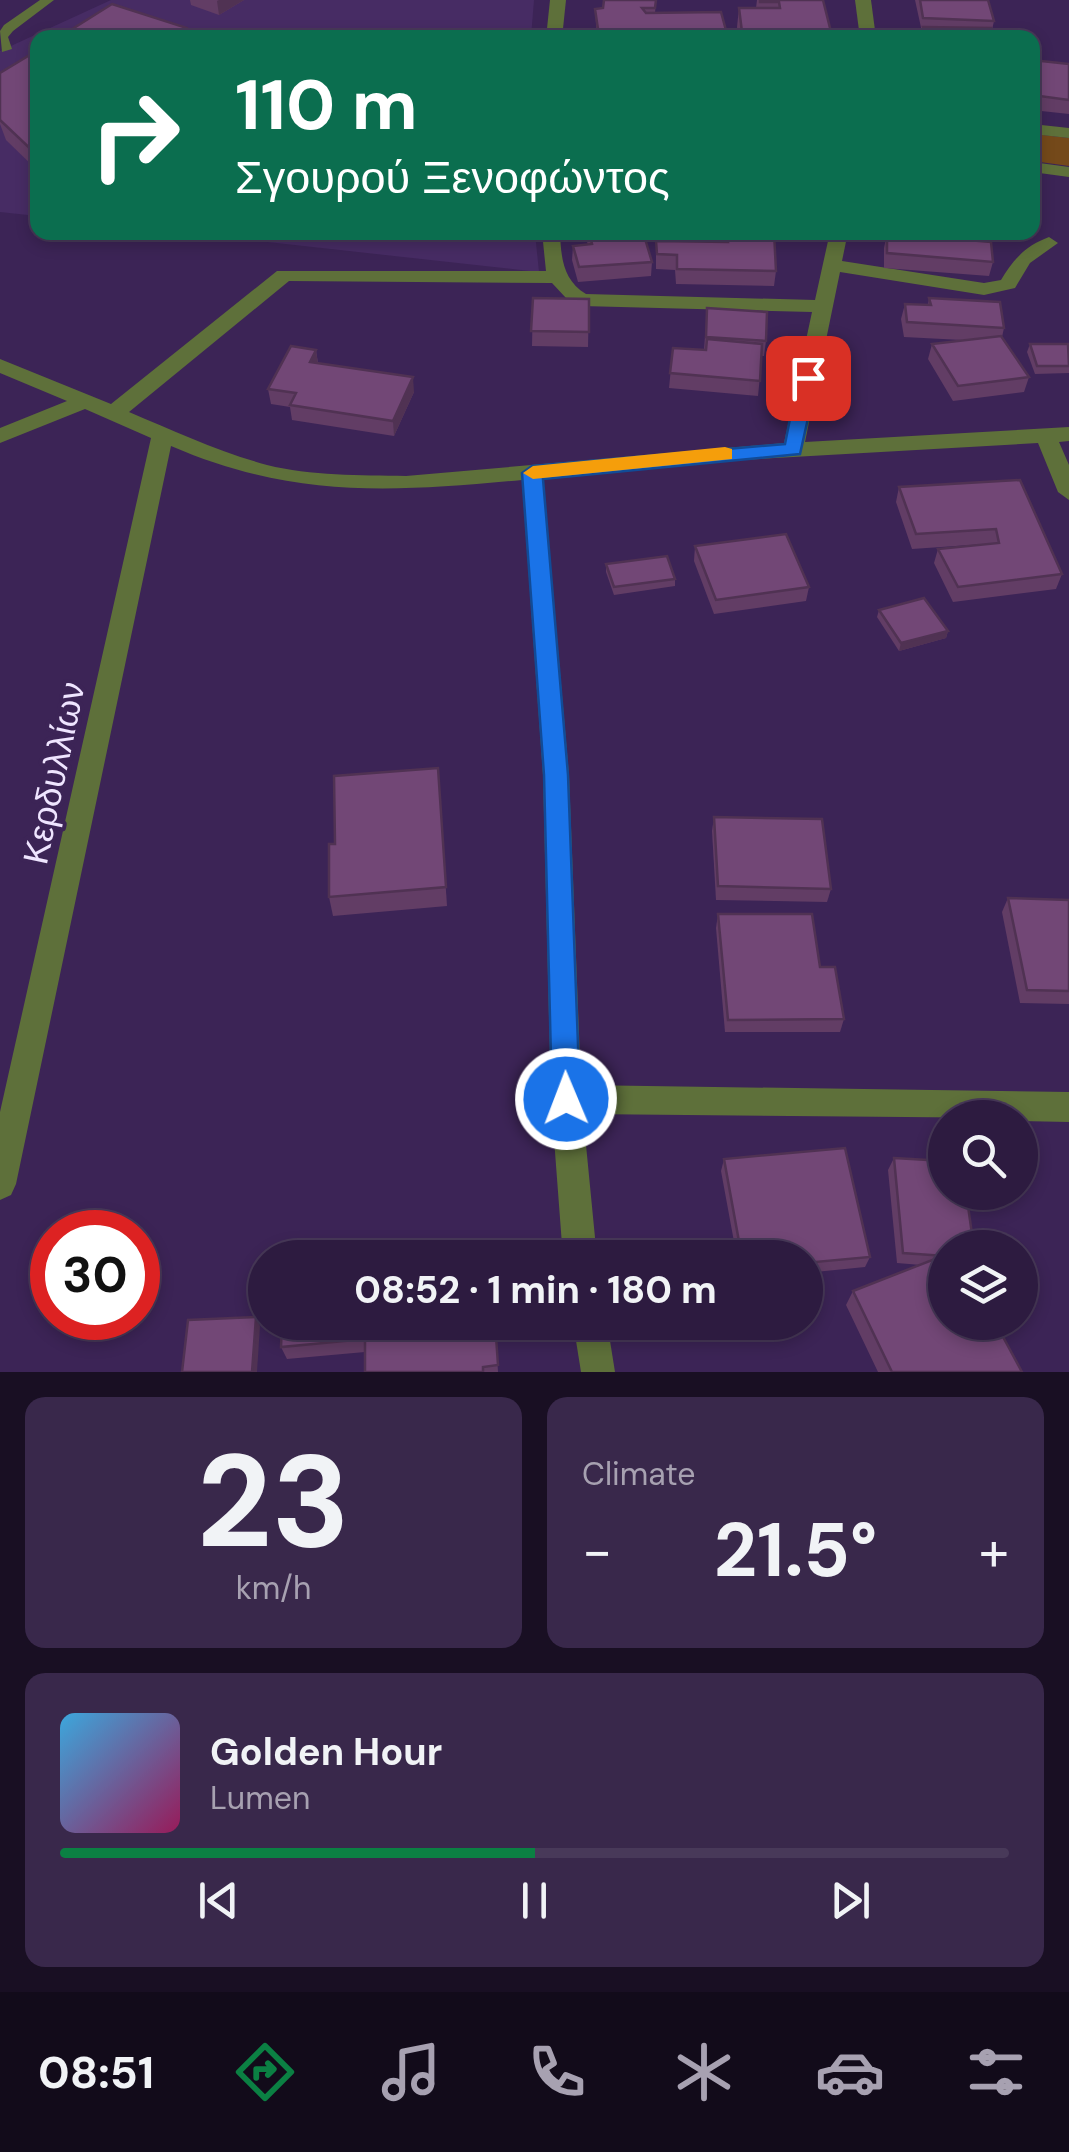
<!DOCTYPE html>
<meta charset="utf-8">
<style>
:root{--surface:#2d1b40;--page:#39284b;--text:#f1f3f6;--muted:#a7a1b1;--line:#483959;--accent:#0b8043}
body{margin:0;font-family:"DM Sans",sans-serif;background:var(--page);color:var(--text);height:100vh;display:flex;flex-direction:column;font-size:38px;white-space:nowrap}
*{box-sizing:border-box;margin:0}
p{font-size:32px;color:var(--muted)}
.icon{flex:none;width:55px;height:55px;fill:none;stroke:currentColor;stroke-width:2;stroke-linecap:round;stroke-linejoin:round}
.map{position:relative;height:1372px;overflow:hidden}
.drawer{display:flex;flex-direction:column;gap:25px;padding:25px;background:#190f23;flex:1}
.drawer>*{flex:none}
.top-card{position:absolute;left:30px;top:30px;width:1010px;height:210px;border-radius:20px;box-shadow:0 5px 15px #0003,0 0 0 2px var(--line);background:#0b6e4f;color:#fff;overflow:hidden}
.fabs{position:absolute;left:928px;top:1100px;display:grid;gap:20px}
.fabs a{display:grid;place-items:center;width:110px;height:110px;border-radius:50%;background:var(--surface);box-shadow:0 5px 15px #0003,0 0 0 2px var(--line);font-size:50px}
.speed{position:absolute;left:30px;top:1210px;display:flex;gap:20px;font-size:50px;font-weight:700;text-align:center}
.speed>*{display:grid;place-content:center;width:130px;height:130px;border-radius:50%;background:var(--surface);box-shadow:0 5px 15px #0003,0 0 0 2px var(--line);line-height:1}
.speed .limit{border:15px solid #d22;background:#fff;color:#111}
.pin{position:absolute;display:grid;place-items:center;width:85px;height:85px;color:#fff;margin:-42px;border-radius:20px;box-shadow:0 5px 15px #0006}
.me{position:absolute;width:110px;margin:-55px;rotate:359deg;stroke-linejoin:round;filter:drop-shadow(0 0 8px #0008)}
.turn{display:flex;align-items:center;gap:35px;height:210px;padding:0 40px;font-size:45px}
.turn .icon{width:130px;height:130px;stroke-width:2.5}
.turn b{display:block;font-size:70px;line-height:85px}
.big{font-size:75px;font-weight:700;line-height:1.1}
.drawer .widget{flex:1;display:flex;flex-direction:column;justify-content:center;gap:15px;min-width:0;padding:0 35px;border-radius:20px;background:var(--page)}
.drawer .dial{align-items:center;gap:0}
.dial b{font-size:130px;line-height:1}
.song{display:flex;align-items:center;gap:30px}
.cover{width:120px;height:120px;border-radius:15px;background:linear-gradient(135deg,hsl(200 70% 55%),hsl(330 70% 35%))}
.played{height:10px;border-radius:5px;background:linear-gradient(90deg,var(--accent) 50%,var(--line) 50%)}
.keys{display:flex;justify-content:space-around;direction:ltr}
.heat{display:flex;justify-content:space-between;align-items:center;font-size:55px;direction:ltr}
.drawer .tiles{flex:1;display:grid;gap:25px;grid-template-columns:1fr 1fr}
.widget:last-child{grid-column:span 2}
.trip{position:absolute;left:248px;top:1240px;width:575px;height:100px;border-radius:50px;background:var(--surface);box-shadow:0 5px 15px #0003,0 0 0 2px var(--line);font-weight:700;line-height:100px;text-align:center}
.tab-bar{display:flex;height:160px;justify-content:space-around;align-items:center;background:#120b1a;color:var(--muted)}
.tab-bar .icon{width:70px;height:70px}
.tab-bar .current{color:var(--accent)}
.tab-bar b{font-size:45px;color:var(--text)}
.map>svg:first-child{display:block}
.built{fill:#472c64}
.green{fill:#74491a}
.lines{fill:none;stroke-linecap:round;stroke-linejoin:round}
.service{fill:#5e703a;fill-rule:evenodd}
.pedestrian{fill:#5e703a;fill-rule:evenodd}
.minor{fill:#5e703a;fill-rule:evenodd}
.wall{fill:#623d65}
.shaded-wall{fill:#503253}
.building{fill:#724776;stroke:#503253;stroke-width:2.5}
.route{fill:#1a73e8;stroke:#114b97;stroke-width:2.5}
.slow{fill:#f59e0b}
.labels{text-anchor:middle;stroke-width:8;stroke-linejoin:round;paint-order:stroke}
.street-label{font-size:35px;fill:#efe5ff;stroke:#3c2456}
</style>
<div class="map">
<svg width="1069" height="1372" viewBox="0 0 1069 1372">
<rect width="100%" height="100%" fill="#3c2456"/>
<g class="built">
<path d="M111 0H534L531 37 38 38 37 216 0 212V51Z"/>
<path d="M186 233H535L539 272Z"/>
</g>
<path class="green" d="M1033 134 1069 138V166L1033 161Z"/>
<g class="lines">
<path class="service" d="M40 0H54L13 31 8 37 12 49 2 52 0 31 4 25Z"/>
<g class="pedestrian">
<path d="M1032 124 1069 128V138L1032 134Z"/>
<path d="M1032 162 1069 167V177L1032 172Z"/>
</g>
<g class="minor">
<path d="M550 0H566L562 38H546Z"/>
<path d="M855 0H871L876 38H860Z"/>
<path d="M542 232H560C561 258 563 280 586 294L815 300 830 232H848L842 261 984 283 1001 280C1014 259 1025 246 1049 237L1058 243 1030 263 1015 288 984 295 840 272 805 442 1069 427V441L1059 442 1069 465V500L1058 492 1038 443 725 461 543 478 569 775 581 1085 1069 1092V1122L1020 1121V1118L583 1114 597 1258H563L551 1099 543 775 522 480C392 492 294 499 171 446L16 1184 11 1195 0 1200V1112L151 438 85 409 0 443V428L67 401 0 373V359L111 404 277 271H546ZM289 281 552 283 566 298 582 306 812 312 784 443 406 476C360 475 311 476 267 465 219 452 174 431 129 412Z"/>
<path d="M573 1322H607L615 1372H581Z"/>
</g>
</g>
<g class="wall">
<path d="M190 0H244L219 15 191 5Z"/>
<path d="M656 0 655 13 727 34V38H597L595 9Z"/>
<path d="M757 0H823L831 32 830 38H738L737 27 739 8H756Z"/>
<path d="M915 0H988L994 21 992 30 994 38H921L922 32Z"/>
<path d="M38 50V171L6 140 0 124V73Z"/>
<path d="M1032 60 1069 64V114L1032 110Z"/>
<path d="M584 232H656L655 238 645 239 652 262 651 276 578 282 572 260 573 246 588 245Z"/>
<path d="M725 232H774L776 271 774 286 676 284 675 270 656 269V241L725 242Z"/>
<path d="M942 232H973L971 237Z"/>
<path d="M887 233 993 262 989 276 884 268V248Z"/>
<path d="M533 298 589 299 588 347 532 346Z"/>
<path d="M929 298 1004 328 1002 337 1029 377 1024 392 953 401 928 359 932 344 962 340 904 337 901 319 905 304 928 305Z"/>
<path d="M707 308 766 341 764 356H762L758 396 669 388 673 348 704 350Z"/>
<path d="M1030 344 1069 347V373L1035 374 1027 352Z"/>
<path d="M316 350 318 363 414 392 394 436 292 420 290 407 271 404 268 389Z"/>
<path d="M1020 480 1062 574 1056 589 953 602 934 563 938 549 985 544 912 549 896 502 899 487Z"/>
<path d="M695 546 809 587 806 601 714 614 694 561Z"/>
<path d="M606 564 675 579V586L614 595 606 572Z"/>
<path d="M879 610 948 631 946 638 899 651 877 617Z"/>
<path d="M438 768 447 906 333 916 329 897 335 844Z"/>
<path d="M714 817 831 889 827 902 716 900 712 831Z"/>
<path d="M1008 898 1069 900V1004L1020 1003 1002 912Z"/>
<path d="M718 914 820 967 844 1019 840 1032H725L716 928Z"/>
<path d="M894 1158 945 1248 1022 1372H878L846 1305 853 1291 921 1265 897 1263 888 1170Z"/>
<path d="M724 1159 870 1257 865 1267 805 1273V1258H737L721 1171Z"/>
<path d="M495 1322 498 1372H365V1352L287 1359 281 1347Z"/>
</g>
<g class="shaded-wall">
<path d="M219 0H244L219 15 217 1Z"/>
<path d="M316 350 318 365 310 362Z"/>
<path d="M413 377 414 392 394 436 393 421Z"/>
<path d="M948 631 946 638 899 651 901 643Z"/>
<path d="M256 1317 260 1326 257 1372H252Z"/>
</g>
<g class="building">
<path d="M604 0H656L655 8H642L646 13 721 12 727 34 599 36 595 9 603 8Z"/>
<path d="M760 0H823L831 32H742L739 8H780L779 2H760Z"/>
<path d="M920 0H988L994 21 923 18Z"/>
<path d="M112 4 187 28 195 38H58Z"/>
<path d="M923 27 991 28 994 38H926Z"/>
<path d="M38 50V156L0 120V73Z"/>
<path d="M1032 60 1069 64V100L1032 95Z"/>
<path d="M589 232H643L652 262 579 267 573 246 592 244Z"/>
<path d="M727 232H774L776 271 677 269V255L657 254 656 241 728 242Z"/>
<path d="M887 233 991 242 993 262 887 253Z"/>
<path d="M533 298 589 299V332L531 331Z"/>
<path d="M929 298 1000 302 1004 328 907 322 905 304 931 305Z"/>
<path d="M707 308 767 312 766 341 706 337Z"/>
<path d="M1001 336 1029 377 958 386 932 344Z"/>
<path d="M707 339 762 344 760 381 670 373 673 348 706 350Z"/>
<path d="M1030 344H1068L1069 366H1037Z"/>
<path d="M291 346 316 350 310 362 413 377 393 421 290 405 296 393 268 389Z"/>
<path d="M1020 480 1062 574 958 587 938 549 999 543 996 529 916 534 899 487Z"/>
<path d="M786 534 809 587 716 600 695 546Z"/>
<path d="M667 556 675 579 614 587 606 564Z"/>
<path d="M924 598 948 631 901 643 879 610Z"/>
<path d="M438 768 446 887 329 897V844H335L334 776Z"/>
<path d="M714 817 822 819 831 889 718 886Z"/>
<path d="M1008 898 1069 900V991L1027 990Z"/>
<path d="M718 914H812L820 967H835L844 1019 728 1020Z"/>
<path d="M845 1148 870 1257 805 1263V1258H742L724 1159Z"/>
<path d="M894 1158 945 1161V1192H966L974 1248H945V1256L903 1253Z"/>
<path d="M945 1255V1322H995L1022 1372H892L853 1291Z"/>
<path d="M256 1317 252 1372H182L188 1320Z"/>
<path d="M282 1322H495L498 1365 483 1367V1372H365V1339L281 1347Z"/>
</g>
<path class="route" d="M808 372 817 378 800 454 543 479 568 775 580 1099 576 1108 566 1112 556 1108 552 1099 544 775 522 473 532 466 785 444 798 378Z"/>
<path class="slow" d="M725 447 732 449V459L533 479 523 473 533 466Z"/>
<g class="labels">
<g class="street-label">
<text transform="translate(54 773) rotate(-78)" y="12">Κερδυλλίων</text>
</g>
</g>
</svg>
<div class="fabs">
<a><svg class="icon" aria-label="search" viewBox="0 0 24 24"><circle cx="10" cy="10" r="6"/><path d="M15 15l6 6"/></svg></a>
<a><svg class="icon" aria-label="layers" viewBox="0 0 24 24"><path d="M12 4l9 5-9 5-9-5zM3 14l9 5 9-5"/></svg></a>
</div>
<div class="speed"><div class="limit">30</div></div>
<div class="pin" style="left:808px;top:378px;background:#d93025"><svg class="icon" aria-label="arrive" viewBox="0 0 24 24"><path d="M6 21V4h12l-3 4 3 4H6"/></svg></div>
<svg class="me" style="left:566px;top:1099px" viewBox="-20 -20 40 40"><circle r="17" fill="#1a73e8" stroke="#fff" stroke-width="3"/><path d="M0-11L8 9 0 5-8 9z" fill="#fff"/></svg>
<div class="trip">08:52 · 1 min · 180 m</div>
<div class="top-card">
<div class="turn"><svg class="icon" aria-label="right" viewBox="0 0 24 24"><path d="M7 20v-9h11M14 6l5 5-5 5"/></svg><div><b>110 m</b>Σγουρού Ξενοφώντος</div></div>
</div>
</div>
<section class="drawer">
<div class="tiles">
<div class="widget dial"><b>23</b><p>km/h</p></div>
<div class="widget"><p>Climate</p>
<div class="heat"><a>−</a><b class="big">21.5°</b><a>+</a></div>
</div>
<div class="widget">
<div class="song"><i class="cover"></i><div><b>Golden Hour</b><p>Lumen</p></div></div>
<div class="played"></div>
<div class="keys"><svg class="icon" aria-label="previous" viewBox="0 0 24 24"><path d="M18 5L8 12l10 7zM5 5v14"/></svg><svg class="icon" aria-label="pause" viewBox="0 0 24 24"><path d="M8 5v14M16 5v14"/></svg><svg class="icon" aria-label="next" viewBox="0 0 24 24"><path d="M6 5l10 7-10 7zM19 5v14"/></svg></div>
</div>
</div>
</section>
<nav class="tab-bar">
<b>08:51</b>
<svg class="icon current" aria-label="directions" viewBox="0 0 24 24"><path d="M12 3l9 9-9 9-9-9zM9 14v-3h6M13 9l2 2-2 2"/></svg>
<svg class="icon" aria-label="music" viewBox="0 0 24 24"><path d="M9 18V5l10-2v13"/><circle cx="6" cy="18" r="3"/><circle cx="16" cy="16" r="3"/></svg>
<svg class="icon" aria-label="phone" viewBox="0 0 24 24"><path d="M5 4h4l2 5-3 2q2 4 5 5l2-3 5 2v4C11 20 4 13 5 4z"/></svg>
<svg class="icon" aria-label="climate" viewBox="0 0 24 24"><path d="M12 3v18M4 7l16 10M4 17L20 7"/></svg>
<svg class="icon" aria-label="car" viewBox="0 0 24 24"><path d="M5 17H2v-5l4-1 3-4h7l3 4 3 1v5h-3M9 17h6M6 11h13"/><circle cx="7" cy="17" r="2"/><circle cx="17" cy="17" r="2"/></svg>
<svg class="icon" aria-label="filters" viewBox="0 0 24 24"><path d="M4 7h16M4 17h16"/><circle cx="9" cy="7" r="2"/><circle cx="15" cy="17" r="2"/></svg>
</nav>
